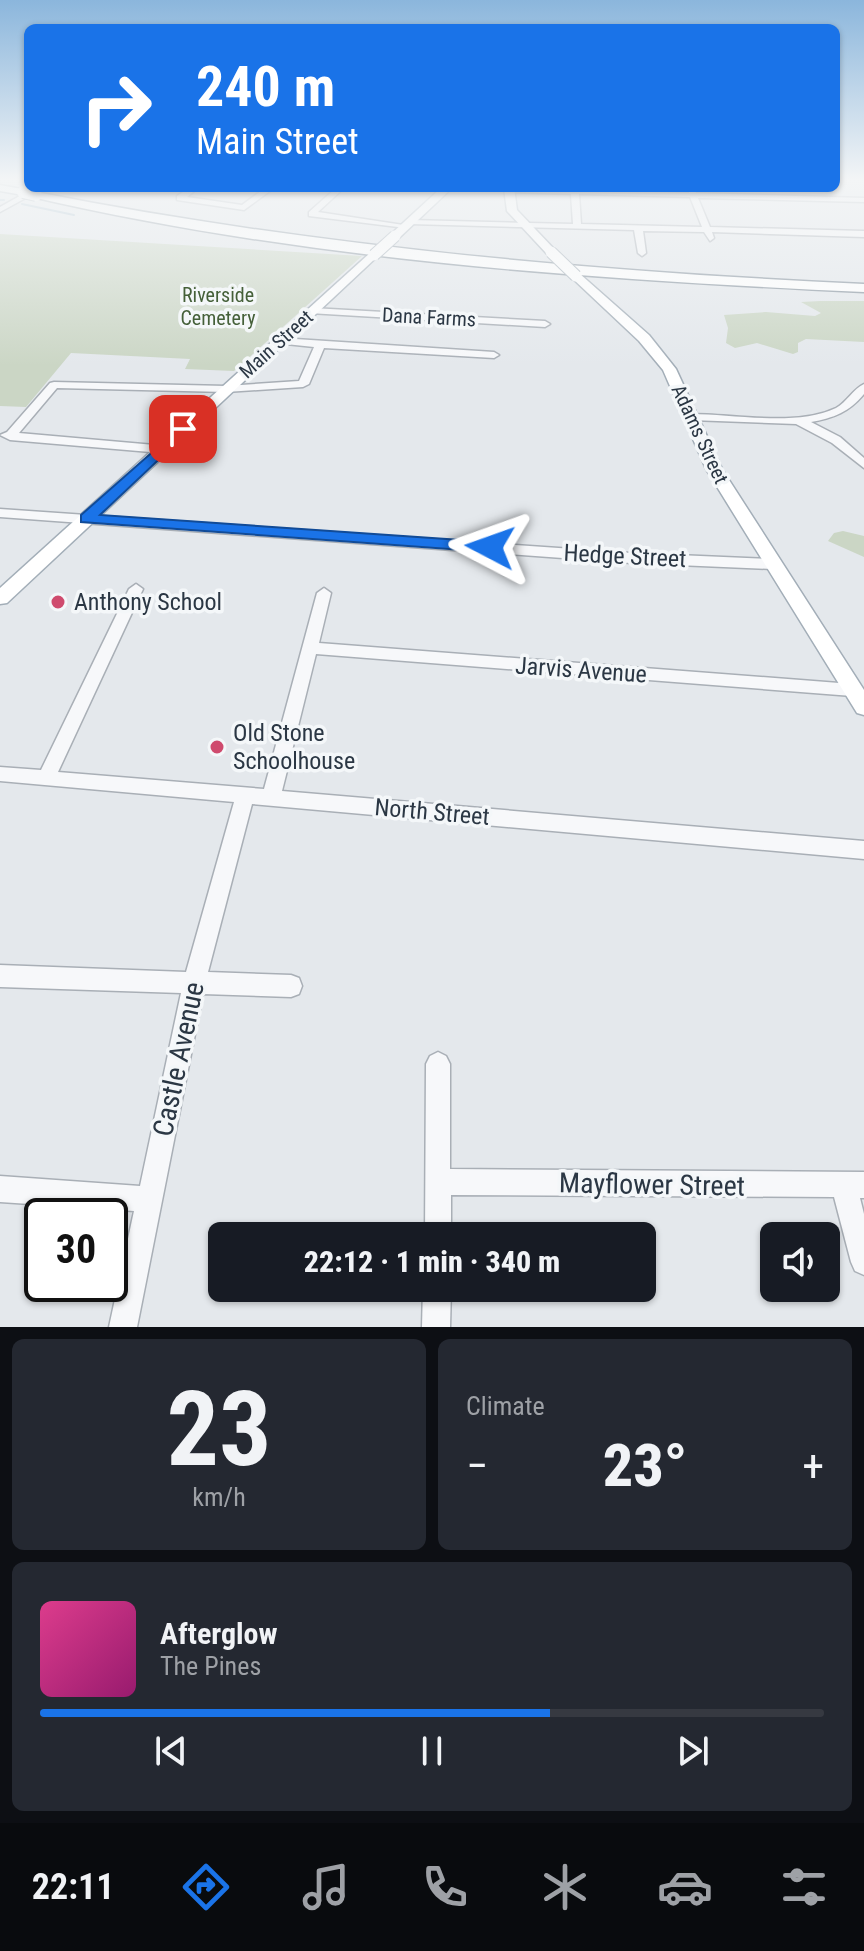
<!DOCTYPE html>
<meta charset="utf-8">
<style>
:root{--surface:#171b24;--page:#242831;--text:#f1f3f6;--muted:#9ea1a6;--line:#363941;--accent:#1a73e8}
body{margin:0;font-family:"Roboto Condensed",sans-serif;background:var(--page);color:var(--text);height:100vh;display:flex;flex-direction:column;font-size:30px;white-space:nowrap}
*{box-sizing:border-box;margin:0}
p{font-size:26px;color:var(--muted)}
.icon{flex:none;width:44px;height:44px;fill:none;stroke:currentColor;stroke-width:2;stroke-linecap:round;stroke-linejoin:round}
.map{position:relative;height:1327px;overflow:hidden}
.sheet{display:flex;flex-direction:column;gap:12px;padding:12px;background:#0d0f14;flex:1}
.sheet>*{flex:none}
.hud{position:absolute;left:24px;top:24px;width:816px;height:168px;border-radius:12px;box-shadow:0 2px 6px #0004;background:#1a73e8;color:#fff;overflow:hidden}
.fabs{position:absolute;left:760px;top:1222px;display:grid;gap:16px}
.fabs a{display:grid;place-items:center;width:80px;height:80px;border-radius:12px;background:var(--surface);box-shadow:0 2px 6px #0004;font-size:40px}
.speed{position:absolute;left:24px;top:1198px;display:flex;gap:16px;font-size:40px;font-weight:700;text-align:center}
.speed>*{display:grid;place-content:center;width:104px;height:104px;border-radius:50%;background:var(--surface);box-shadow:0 2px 6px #0004;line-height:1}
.speed .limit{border:4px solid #111;border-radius:12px;background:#fff;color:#111}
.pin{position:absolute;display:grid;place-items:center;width:68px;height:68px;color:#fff;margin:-34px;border-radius:16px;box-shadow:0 4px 12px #0006}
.me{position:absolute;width:88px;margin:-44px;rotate:274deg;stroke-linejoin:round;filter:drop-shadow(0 0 6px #0008)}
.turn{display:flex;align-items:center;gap:28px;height:168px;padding:0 40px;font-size:36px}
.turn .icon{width:104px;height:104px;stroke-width:2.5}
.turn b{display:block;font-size:56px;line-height:68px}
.big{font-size:60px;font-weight:800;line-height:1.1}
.sheet .tile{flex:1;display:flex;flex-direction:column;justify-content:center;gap:12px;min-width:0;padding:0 28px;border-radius:12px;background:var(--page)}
.sheet .dial{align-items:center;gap:0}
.dial b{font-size:104px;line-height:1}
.song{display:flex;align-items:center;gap:24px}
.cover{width:96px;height:96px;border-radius:12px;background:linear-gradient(135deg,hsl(330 70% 55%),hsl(320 70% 35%))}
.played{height:8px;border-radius:4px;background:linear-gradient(90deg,var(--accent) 65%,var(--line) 65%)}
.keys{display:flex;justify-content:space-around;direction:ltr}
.heat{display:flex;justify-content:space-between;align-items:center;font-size:44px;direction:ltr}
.sheet .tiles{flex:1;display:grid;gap:12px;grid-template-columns:1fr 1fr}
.tile:last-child{grid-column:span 2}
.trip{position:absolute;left:208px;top:1222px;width:448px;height:80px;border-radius:12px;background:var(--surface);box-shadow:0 2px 6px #0004;font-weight:800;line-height:80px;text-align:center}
.dock{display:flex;height:128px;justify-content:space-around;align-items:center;background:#090b0e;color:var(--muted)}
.dock .icon{width:56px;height:56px}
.dock .current{color:var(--accent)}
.dock b{font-size:36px;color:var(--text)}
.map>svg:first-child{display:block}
.green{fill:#cbd6c5}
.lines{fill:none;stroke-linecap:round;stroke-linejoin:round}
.stream{stroke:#a0bacb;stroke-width:2}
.minor-casing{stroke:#a9afb6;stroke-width:3}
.major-casing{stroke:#a3aeb8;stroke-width:3}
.highway-casing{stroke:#8b97a2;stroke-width:3}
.minor{fill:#f7f8fa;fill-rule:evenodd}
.major{fill:#fff;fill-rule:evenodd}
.highway{fill:#fff;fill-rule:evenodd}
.major-bridge-casing{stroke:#a3aeb8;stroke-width:13;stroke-linecap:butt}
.highway-bridge-casing{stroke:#8b97a2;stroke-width:14;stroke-linecap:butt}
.major-bridge{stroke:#fff;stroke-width:11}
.highway-bridge{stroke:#fff;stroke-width:12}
.route{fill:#1a73e8;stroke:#114b97;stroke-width:2}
.poi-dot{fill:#cf4b6e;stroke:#f4f7f9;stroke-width:3}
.labels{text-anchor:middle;stroke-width:7;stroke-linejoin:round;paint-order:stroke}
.far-park-label{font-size:20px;fill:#456039;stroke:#f4f7f9}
.far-street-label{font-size:20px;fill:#2b3744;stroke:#f4f7f9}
.street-label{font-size:24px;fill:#2b3744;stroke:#f4f7f9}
.poi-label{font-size:24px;fill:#2b3744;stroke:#f4f7f9;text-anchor:start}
.near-street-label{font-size:28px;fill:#2b3744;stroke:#f4f7f9}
</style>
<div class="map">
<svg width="864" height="1327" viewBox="0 0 864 1327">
<rect width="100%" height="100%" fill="#e4e8ec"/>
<g class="green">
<path d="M0 234 362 256 234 371 185 369 190 359 71 353 26 407 0 406Z"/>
<path d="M820 301H864V342L806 339 798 343V352L793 354 757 343 735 348 726 343 728 328 724 315 766 312 815 316 821 313 801 302Z"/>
<path d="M843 531 864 536V557L828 541 834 533Z"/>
</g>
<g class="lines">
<g class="stream">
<path d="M0 200H4"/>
<path d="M22 204 74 215"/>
</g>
<defs>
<g id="minor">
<path d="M34 188H44L0 212V207Z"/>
<path d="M108 188H121L117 190Z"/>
<path d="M189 188H198L187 197 242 205 265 188H274L244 210 177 200V196Z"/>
<path d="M336 188H344L318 212 410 226 406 228 309 216V212Z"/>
<path d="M508 188 689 193 688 188H694L696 193 864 198V202L698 198 710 227 864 231V237L712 232 714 238 710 241 704 232 643 231 646 253 642 256 638 253 634 230 410 224 406 222 410 220 573 224 571 194 509 192 505 190ZM579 194 690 197 702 227 581 224Z"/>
<path d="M312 308 545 321 550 324 545 327 309 313 307 311Z"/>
<path d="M280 338 494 352 499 355 494 358 324 348 309 384 303 387 226 392 57 388 19 433 166 446V452L162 453 10 440 0 435 7 432 50 383 54 382 226 386 299 381 314 347 276 343 275 341Z"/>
<path d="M864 384V394C849 412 834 418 811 422L840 437 864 458V468L832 443 796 424 691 420 685 417 691 414C734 414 796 427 836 408 847 402 853 389 864 384Z"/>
<path d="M0 509 631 553 772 559 779 564 772 569 631 563 0 517Z"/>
<path d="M136 584 143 589 58 772 264 789 317 593 324 588 331 593 319 643 852 684 858 686 860 690 858 694 852 696 316 654 282 791 864 841V859L252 804 208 972 291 975 299 978 302 986 299 994 291 997 203 994 137 1327H109L134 1211 0 1202V1176L140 1186 181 993 0 987V965L186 972 234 802 0 781V767L41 770 129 589Z"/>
<path d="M438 1052 446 1056 450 1064V1169L864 1172V1198H860L864 1214V1275L855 1271 851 1262 834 1197 451 1195V1236H425L426 1064 430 1056Z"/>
<path d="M423 1288H451L450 1327H422Z"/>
</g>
<g id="major">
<path d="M441 188H452L399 238H391V234Z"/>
<path d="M504 188H514L517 210 555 250V254H547L507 211Z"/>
<path d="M370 253 379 255 7 603 0 604V588Z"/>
<path d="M572 274H580L649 335 676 369 722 469 864 690V715L857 713 706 469 663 370 639 341 572 278Z"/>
</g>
<g id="highway">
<path d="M0 185 27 190 28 192 23 195 0 191Z"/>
<path d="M36 192C310 246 585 271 864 284V292C586 279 304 260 32 197Z"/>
</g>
</defs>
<use href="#minor" class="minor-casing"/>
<use href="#major" class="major-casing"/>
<use href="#highway" class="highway-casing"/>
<use href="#minor" class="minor"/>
<use href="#major" class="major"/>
<use href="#highway" class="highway"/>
<defs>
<g id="major-bridge">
<path d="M551 252 576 276"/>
<path d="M374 255 395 236"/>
</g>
<path id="highway-bridge" d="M23 192 36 195"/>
</defs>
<use href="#major-bridge" class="major-bridge-casing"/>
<use href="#highway-bridge" class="highway-bridge-casing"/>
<use href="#major-bridge" class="major-bridge"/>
<use href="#highway-bridge" class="highway-bridge"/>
</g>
<linearGradient id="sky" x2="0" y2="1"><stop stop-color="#8bb6dc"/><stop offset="0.49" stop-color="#f3f5f6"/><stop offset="1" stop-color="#f3f5f6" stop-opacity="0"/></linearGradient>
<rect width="864" height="366" fill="url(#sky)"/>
<path class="route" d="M183 425 190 429 188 432 100 515 490 542 498 547 490 552 81 522V515Z"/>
<g class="poi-dot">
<circle cx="58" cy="602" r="8"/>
<circle cx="217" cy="747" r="8"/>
</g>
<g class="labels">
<g class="far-park-label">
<text x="218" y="302">Riverside<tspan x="218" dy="23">Cemetery</tspan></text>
</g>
<g class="far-street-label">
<text transform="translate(429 317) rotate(3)" y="7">Dana Farms</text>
<text transform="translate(276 344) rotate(-42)" y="7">Main Street</text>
<text transform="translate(700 434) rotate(65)" y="7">Adams Street</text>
</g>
<g class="street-label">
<text transform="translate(625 556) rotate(3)" y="8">Hedge Street</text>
<text transform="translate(581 670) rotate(4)" y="8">Jarvis Avenue</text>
<text transform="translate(432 812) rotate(5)" y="8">North Street</text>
</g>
<g class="poi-label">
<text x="74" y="610">Anthony School</text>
<text x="233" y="741">Old Stone<tspan x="233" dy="28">Schoolhouse</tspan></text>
</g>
<g class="near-street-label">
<text transform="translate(178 1059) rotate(-78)" y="10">Castle Avenue</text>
<text transform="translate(652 1184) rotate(1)" y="10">Mayflower Street</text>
</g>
</g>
</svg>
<div class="fabs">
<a><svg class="icon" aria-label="sound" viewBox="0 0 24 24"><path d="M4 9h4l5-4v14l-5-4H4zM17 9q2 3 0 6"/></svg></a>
</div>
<div class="speed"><div class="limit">30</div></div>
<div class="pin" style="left:183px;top:429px;background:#d93025"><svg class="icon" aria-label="arrive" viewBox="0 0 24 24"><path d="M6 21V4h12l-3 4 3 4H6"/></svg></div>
<svg class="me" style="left:490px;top:547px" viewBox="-20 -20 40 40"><path d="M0-17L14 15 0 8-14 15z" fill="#1a73e8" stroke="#fff" stroke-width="4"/></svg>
<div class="trip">22:12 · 1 min · 340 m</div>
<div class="hud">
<div class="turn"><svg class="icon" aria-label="right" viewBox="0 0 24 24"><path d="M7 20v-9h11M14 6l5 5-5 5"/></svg><div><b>240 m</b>Main Street</div></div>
</div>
</div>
<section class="sheet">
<div class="tiles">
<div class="tile dial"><b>23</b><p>km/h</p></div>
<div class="tile"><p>Climate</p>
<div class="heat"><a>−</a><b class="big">23°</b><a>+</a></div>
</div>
<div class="tile">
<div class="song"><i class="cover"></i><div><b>Afterglow</b><p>The Pines</p></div></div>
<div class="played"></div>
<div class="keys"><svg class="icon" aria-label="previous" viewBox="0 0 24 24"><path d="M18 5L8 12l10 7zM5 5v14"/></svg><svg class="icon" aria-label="pause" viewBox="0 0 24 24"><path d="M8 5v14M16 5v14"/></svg><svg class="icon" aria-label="next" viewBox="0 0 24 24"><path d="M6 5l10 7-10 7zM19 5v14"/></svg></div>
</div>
</div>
</section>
<nav class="dock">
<b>22:11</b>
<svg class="icon current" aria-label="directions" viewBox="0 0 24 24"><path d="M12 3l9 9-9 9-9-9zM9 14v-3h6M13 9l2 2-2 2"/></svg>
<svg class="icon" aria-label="music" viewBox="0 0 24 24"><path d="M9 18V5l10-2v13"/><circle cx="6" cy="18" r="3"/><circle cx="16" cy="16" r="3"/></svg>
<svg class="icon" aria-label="phone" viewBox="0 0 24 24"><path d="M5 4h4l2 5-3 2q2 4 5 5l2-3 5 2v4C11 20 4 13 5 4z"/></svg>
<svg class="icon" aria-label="climate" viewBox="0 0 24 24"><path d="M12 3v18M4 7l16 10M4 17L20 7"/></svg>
<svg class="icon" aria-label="car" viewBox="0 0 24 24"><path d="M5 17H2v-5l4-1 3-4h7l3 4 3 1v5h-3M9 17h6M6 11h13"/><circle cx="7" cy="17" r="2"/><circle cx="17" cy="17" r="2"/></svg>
<svg class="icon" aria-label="filters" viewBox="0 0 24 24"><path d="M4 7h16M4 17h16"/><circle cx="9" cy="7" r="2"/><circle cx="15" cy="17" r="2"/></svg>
</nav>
